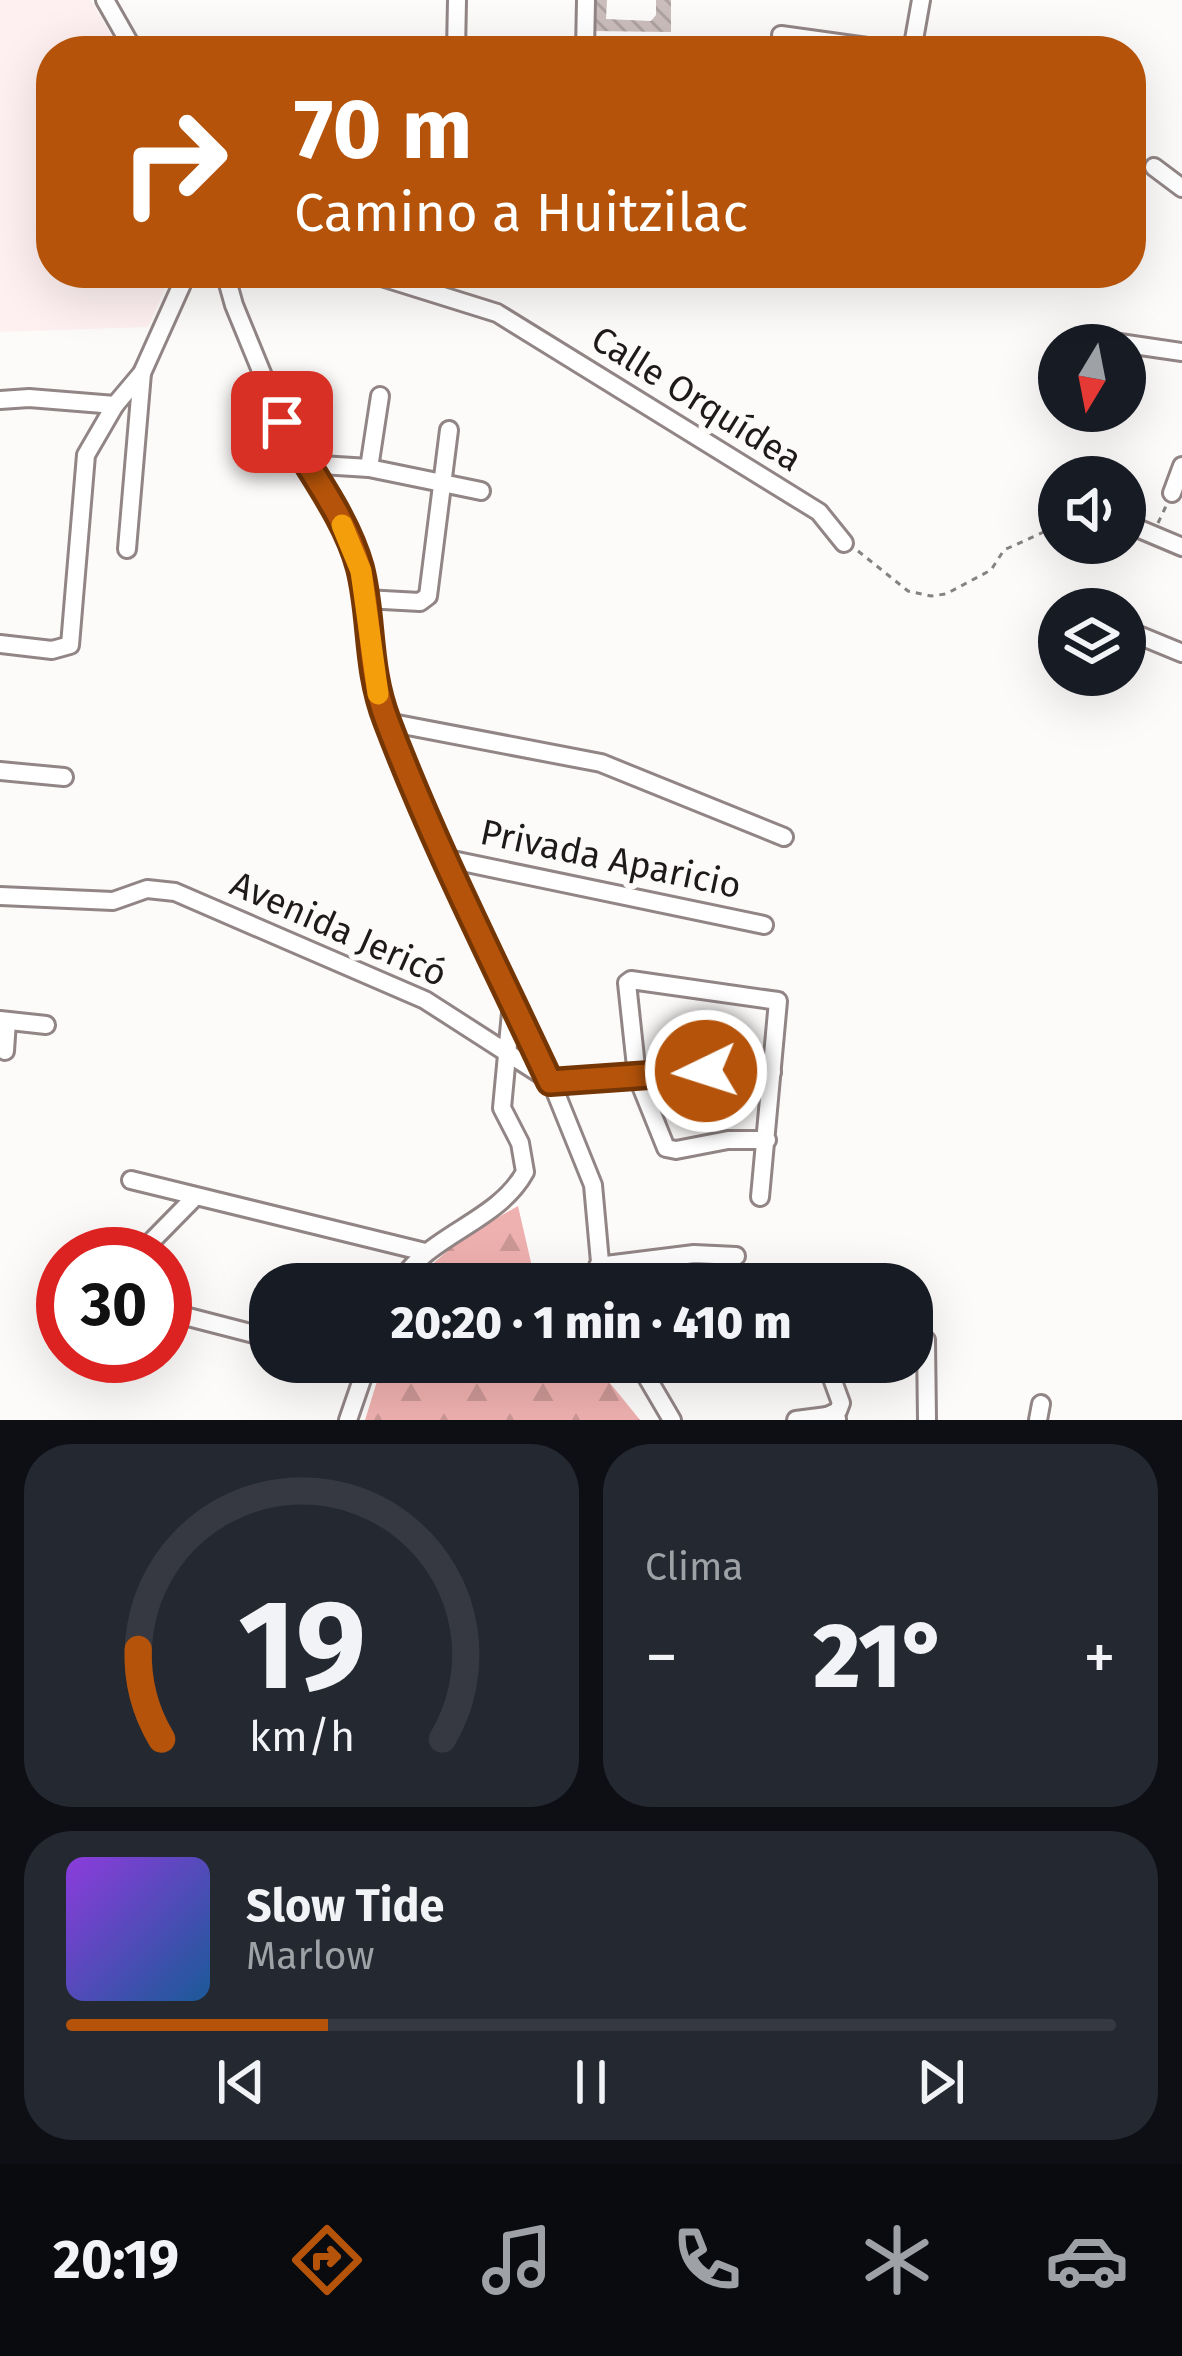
<!DOCTYPE html>
<html lang="es">
<meta charset="utf-8">
<style>
:root{--surface:#171b24;--page:#242831;--text:#f1f3f6;--muted:#9ea1a6;--line:#363941;--accent:#b45309}
body{margin:0;font-family:"Fira Sans",sans-serif;background:var(--page);color:var(--text);height:100vh;display:flex;flex-direction:column;font-size:45px;white-space:nowrap}
*{box-sizing:border-box;margin:0}
p{font-size:39px;color:var(--muted)}
.icon{flex:none;width:66px;height:66px;fill:none;stroke:currentColor;stroke-width:2;stroke-linecap:round;stroke-linejoin:round}
.map{position:relative;height:1420px;overflow:hidden}
.details{display:flex;flex-direction:column;gap:24px;padding:24px;background:#0d0f14;flex:1}
.details>*{flex:none}
.top-card{position:absolute;left:36px;top:36px;width:1110px;height:252px;border-radius:48px;box-shadow:0 12px 48px #0002;background:#b45309;color:#fff;overflow:hidden}
.needle{width:78px;rotate:190deg}
.fabs{position:absolute;left:1038px;top:324px;display:grid;gap:24px}
.fabs a{display:grid;place-items:center;width:108px;height:108px;border-radius:50%;background:var(--surface);box-shadow:0 12px 48px #0002;font-size:60px}
.speed{position:absolute;left:36px;top:1227px;display:flex;gap:24px;font-size:60px;font-weight:700;text-align:center}
.speed>*{display:grid;place-content:center;width:156px;height:156px;border-radius:50%;background:var(--surface);box-shadow:0 12px 48px #0002;line-height:1}
.speed .limit{border:18px solid #d22;background:#fff;color:#111}
.pin{position:absolute;display:grid;place-items:center;width:102px;height:102px;color:#fff;margin:-51px;border-radius:24px;box-shadow:0 6px 18px #0006}
.me{position:absolute;width:132px;margin:-66px;rotate:266deg;stroke-linejoin:round;filter:drop-shadow(0 0 9px #0008)}
.turn{display:flex;align-items:center;gap:42px;height:252px;padding:0 60px;font-size:54px}
.turn .icon{width:156px;height:156px;stroke-width:2.5}
.turn b{display:block;font-size:84px;line-height:102px}
.big{font-size:90px;font-weight:800;line-height:1.1}
.details .card{flex:1;display:flex;flex-direction:column;justify-content:center;gap:18px;min-width:0;padding:0 42px;border-radius:48px;background:var(--page)}
.details .dial{align-items:center;gap:0}
.dial svg{height:312px;overflow:visible;fill:none;stroke:var(--line);stroke-width:7;stroke-linecap:round;text-anchor:middle}
.dial text{fill:var(--text);stroke:none}
.song{display:flex;align-items:center;gap:36px}
.cover{width:144px;height:144px;border-radius:18px;background:linear-gradient(135deg,hsl(270 70% 55%),hsl(210 70% 35%))}
.played{height:12px;border-radius:6px;background:linear-gradient(90deg,var(--accent) 25%,var(--line) 25%)}
.keys{display:flex;justify-content:space-around;direction:ltr}
.heat{display:flex;justify-content:space-between;align-items:center;font-size:66px;direction:ltr}
.details .tiles{flex:1;display:grid;gap:24px;grid-template-columns:1fr 1fr}
.card:last-child{grid-column:span 2}
.trip{position:absolute;left:249px;top:1263px;width:684px;height:120px;border-radius:48px;background:var(--surface);box-shadow:0 12px 48px #0002;font-weight:800;line-height:120px;text-align:center}
.dock{display:flex;height:192px;justify-content:space-around;align-items:center;background:#090b0e;color:var(--muted)}
.dock .icon{width:84px;height:84px}
.dock .current{color:var(--accent)}
.dock b{font-size:54px;color:var(--text)}
.map>svg:first-child{display:block}
.built{fill:#fef0f0}
.forest{fill:url(#forest-firs)}
.building{fill:url(#building-back-hatch)}
.lines{fill:none;stroke-linecap:round;stroke-linejoin:round}
.minor-casing{stroke:#928585;stroke-width:22}
.path{stroke:#858281;stroke-width:3;stroke-dasharray:6 6;stroke-linecap:butt}
.minor{stroke:#fff;stroke-width:16}
.route-casing{stroke:#753606;stroke-width:30}
.route{stroke:#b45309;stroke-width:21}
.slow{stroke:#f59e0b;stroke-width:21}
.labels{text-anchor:middle;stroke-width:12;stroke-linejoin:round;paint-order:stroke}
.street-label{font-size:36px;fill:#1f1a1a;stroke:#fdfbfa}
</style>
<div class="map">
<svg width="1182" height="1420" viewBox="0 0 1182 1420">
<defs>
<pattern id="forest-firs" width="22" height="20" patternUnits="userSpaceOnUse" patternTransform="scale(3)"><rect width="22" height="20" fill="#efb1af"/><path d="M5 1l3.5 6h-7zM16 11l3.5 6h-7z" fill="#cc9896"/></pattern>
<pattern id="building-back-hatch" width="6" height="6" patternUnits="userSpaceOnUse" patternTransform="scale(3)"><rect width="6" height="6" fill="#cabdbc"/><path d="M-1 5l2 2M0 0l6 6M5-1l2 2" fill="none" stroke="#ada2a1"/></pattern>
</defs>
<rect width="100%" height="100%" fill="#fdfbfa"/>
<path class="built" d="M0 0H91L120 51H51V273H172L148 327 0 332Z"/>
<g class="forest">
<path d="M518 1206 536 1284H410L462 1238Z"/>
<path d="M383 1362H593L640 1420H365Z"/>
</g>
<path class="building" d="M591 0H607L606 19 651 21 656 15V0H671V32L591 31Z"/>
<g class="lines">
<defs>
<g id="minor">
<path d="M105 0 134 51"/>
<path d="M781 35 896 51"/>
<path d="M456 51 457 0"/>
<path d="M585 51 586 0"/>
<path d="M912 51 921 0"/>
<path d="M1154 167 1182 188"/>
<path d="M225 273 234 305 282 422 350 538 360 571 376 690 387 722 443 858 551 1081 593 1185 602 1284"/>
<path d="M369 273 497 313 819 512 844 543"/>
<path d="M1113 342 1182 352"/>
<path d="M0 400 29 398 115 405"/>
<path d="M305 464 369 468 481 491"/>
<path d="M369 468 380 396"/>
<path d="M1172 493 1182 466"/>
<path d="M1125 523 1182 547"/>
<path d="M127 549 142 373"/>
<path d="M365 599 420 602 428 596 449 430"/>
<path d="M1126 630 1182 653"/>
<path d="M0 644 52 650 70 645 86 455 115 405 142 373 187 273"/>
<path d="M387 722 601 763 784 837"/>
<path d="M0 771 64 777"/>
<path d="M443 858 764 925"/>
<path d="M0 896 113 901 147 889 175 892 425 1000 551 1081 706 1071 772 1072"/>
<path d="M0 1020 46 1025"/>
<path d="M5 1051 7 1021"/>
<path d="M131 1180 425 1252"/>
<path d="M760 1197 778 1001 631 980 627 983 637 1076 666 1148 676 1150 728 1140H767"/>
<path d="M139 1254 195 1197"/>
<path d="M598 1266 694 1254 736 1256"/>
<path d="M399 1284C428 1234 497 1223 525 1172L520 1143 502 1108 512 1002"/>
<path d="M165 1311 258 1335"/>
<path d="M926 1340 927 1420"/>
<path d="M638 1362 672 1420"/>
<path d="M826 1362 841 1403 838 1411 827 1416"/>
<path d="M348 1420 368 1362"/>
<path d="M796 1420 827 1416 837 1419"/>
<path d="M1038 1420 1041 1404"/>
</g>
</defs>
<use href="#minor" class="minor-casing"/>
<g class="path">
<path d="M1158 523 1167 504"/>
<path d="M858 551 908 591 931 596 946 594 991 570 1004 550 1059 525"/>
</g>
<use href="#minor" class="minor"/>
</g>
<g class="lines">
<defs>
<path id="route" d="M282 422C308 469 346 516 360 568 373 620 366 666 387 721 434 845 494 962 550 1082L706 1071"/>
</defs>
<use href="#route" class="route-casing"/>
<use href="#route" class="route"/>
<path class="slow" d="M342 525 361 571 378 694"/>
</g>
<g class="labels">
<g class="street-label">
<text transform="translate(697 398) rotate(32)" y="13">Calle Orquídea</text>
<text transform="translate(611 858) rotate(12)" y="13">Privada Aparicio</text>
<text transform="translate(339 928) rotate(24)" y="13">Avenida Jericó</text>
</g>
</g>
</svg>
<div class="fabs">
<a><svg class="needle" viewBox="-14 -14 28 28"><path d="M0-13l5 13h-10z" fill="#e53935"/><path d="M0 13l5-13h-10z" fill="#9ea1a6"/></svg></a>
<a><svg class="icon" aria-label="sound" viewBox="0 0 24 24"><path d="M4 9h4l5-4v14l-5-4H4zM17 9q2 3 0 6"/></svg></a>
<a><svg class="icon" aria-label="layers" viewBox="0 0 24 24"><path d="M12 4l9 5-9 5-9-5zM3 14l9 5 9-5"/></svg></a>
</div>
<div class="speed"><div class="limit">30</div></div>
<div class="pin" style="left:282px;top:422px;background:#d93025"><svg class="icon" aria-label="arrive" viewBox="0 0 24 24"><path d="M6 21V4h12l-3 4 3 4H6"/></svg></div>
<svg class="me" style="left:706px;top:1071px" viewBox="-20 -20 40 40"><circle r="17" fill="#b45309" stroke="#fff" stroke-width="3"/><path d="M0-11L8 9 0 5-8 9z" fill="#fff"/></svg>
<div class="trip">20:20 · 1 min · 410 m</div>
<div class="top-card">
<div class="turn"><svg class="icon" aria-label="right" viewBox="0 0 24 24"><path d="M7 20v-9h11M14 6l5 5-5 5"/></svg><div><b>70 m</b>Camino a Huitzilac</div></div>
</div>
</div>
<section class="details">
<div class="tiles">
<div class="card dial"><svg viewBox="0 0 100 80">
<path d="M14 69A42 42 0 1 1 86 69"/>
<path d="M14 69A42 42 0 0 1 8 46" stroke="#b45309"/>
<text x="50" y="56" font-size="32" font-weight="700">19</text>
<text x="50" y="72" font-size="11">km/h</text>
</svg></div>
<div class="card"><p>Clima</p>
<div class="heat"><a>−</a><b class="big">21°</b><a>+</a></div>
</div>
<div class="card">
<div class="song"><i class="cover"></i><div><b>Slow Tide</b><p>Marlow</p></div></div>
<div class="played"></div>
<div class="keys"><svg class="icon" aria-label="previous" viewBox="0 0 24 24"><path d="M18 5L8 12l10 7zM5 5v14"/></svg><svg class="icon" aria-label="pause" viewBox="0 0 24 24"><path d="M8 5v14M16 5v14"/></svg><svg class="icon" aria-label="next" viewBox="0 0 24 24"><path d="M6 5l10 7-10 7zM19 5v14"/></svg></div>
</div>
</div>
</section>
<nav class="dock">
<b>20:19</b>
<svg class="icon current" aria-label="directions" viewBox="0 0 24 24"><path d="M12 3l9 9-9 9-9-9zM9 14v-3h6M13 9l2 2-2 2"/></svg>
<svg class="icon" aria-label="music" viewBox="0 0 24 24"><path d="M9 18V5l10-2v13"/><circle cx="6" cy="18" r="3"/><circle cx="16" cy="16" r="3"/></svg>
<svg class="icon" aria-label="phone" viewBox="0 0 24 24"><path d="M5 4h4l2 5-3 2q2 4 5 5l2-3 5 2v4C11 20 4 13 5 4z"/></svg>
<svg class="icon" aria-label="climate" viewBox="0 0 24 24"><path d="M12 3v18M4 7l16 10M4 17L20 7"/></svg>
<svg class="icon" aria-label="car" viewBox="0 0 24 24"><path d="M5 17H2v-5l4-1 3-4h7l3 4 3 1v5h-3M9 17h6M6 11h13"/><circle cx="7" cy="17" r="2"/><circle cx="17" cy="17" r="2"/></svg>
</nav>
